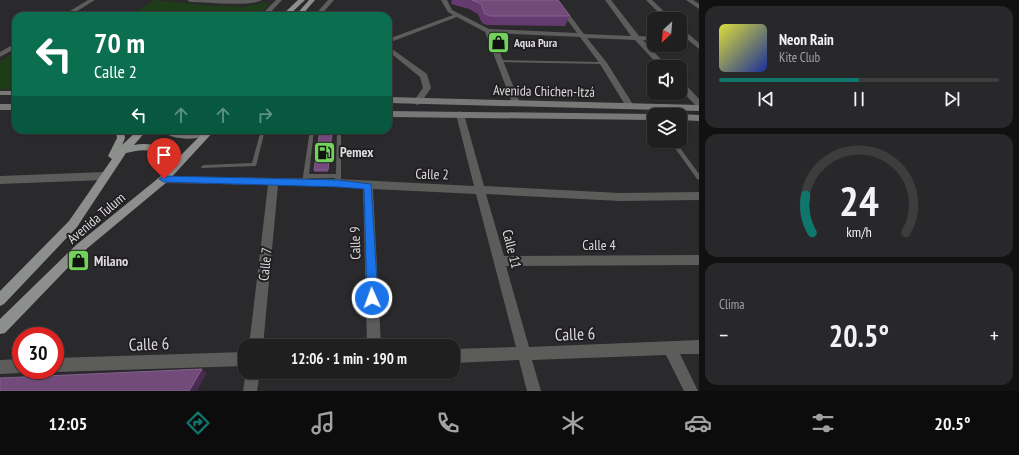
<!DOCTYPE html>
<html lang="es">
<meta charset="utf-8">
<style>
:root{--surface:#201f20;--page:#282729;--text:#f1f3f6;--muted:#a2a2a5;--line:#3d3d3e;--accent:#0f766e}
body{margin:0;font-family:"PT Sans Narrow",sans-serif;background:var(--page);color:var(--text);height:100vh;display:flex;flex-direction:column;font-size:15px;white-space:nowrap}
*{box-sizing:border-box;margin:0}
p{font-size:13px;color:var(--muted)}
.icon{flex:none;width:22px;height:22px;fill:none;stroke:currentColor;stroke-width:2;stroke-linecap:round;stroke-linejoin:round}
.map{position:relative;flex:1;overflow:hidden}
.sheet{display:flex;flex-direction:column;gap:6px;padding:6px;background:#121112;width:320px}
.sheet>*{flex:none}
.top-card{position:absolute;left:12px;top:12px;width:380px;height:122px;border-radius:12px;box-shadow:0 1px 3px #0004,0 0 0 1px var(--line);background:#0b6e4f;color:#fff;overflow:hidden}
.needle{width:26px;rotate:206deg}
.fabs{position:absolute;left:647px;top:12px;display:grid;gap:8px}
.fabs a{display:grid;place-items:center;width:40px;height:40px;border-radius:8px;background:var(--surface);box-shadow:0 1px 3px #0004,0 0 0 1px var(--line);font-size:20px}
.speed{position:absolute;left:12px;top:327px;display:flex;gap:8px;font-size:20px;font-weight:700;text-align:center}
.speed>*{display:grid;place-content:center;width:52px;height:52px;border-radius:50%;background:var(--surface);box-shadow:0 1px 3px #0004,0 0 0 1px var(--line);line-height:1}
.speed .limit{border:6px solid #d22;background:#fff;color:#111}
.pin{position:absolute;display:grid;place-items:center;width:34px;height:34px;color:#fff;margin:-41px -17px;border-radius:50% 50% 50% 0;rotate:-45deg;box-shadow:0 0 4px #0007}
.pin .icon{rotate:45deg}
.me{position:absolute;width:44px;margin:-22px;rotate:358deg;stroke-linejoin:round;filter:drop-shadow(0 0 3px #0008)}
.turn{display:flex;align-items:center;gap:14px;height:84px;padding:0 16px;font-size:18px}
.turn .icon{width:52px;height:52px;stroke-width:2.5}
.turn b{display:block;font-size:28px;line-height:34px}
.lanes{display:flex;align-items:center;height:38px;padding:0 16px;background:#0003;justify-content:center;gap:20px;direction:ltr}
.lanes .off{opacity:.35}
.big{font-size:30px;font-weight:600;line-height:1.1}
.sheet .card{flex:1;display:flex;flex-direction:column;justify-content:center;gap:6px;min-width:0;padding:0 14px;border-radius:12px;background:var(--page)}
.sheet .dial{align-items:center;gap:0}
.dial svg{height:104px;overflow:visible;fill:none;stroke:var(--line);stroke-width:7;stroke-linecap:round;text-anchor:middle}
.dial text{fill:var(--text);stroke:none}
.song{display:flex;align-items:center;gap:12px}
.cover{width:48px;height:48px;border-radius:6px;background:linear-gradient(135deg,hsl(60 70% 55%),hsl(230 70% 35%))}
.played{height:4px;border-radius:2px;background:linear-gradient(90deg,var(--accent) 50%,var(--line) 50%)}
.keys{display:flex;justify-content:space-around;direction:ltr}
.heat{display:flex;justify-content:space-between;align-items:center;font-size:22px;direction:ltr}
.trip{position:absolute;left:238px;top:339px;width:222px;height:40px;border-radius:12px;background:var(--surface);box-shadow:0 1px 3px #0004,0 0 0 1px var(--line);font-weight:600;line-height:40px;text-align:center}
.tabs{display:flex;height:64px;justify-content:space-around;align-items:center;background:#0d0c0d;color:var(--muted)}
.tabs .icon{width:28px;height:28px}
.tabs .active{color:var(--accent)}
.tabs b{font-size:18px;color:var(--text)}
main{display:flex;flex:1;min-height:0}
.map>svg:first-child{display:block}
.green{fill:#1e3c17}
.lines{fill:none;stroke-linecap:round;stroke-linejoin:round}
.service{fill:#5c5d5b;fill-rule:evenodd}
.minor{fill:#5c5d5b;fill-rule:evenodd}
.tertiary{fill:#5c5d5b;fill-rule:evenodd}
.secondary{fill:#787977;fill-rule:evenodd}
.primary{fill:#8d8f8d;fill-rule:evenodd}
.wall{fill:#653a6f}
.shaded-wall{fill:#482c4f}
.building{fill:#724b7b;stroke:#83628a}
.route{fill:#1a73e8;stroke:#114b97}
.labels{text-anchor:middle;stroke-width:4;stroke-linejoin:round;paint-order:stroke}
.far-poi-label{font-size:12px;font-weight:bold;fill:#dddbdd;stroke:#211f21;text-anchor:start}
.street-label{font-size:14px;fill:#dddbdd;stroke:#211f21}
.poi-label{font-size:14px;font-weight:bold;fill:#dddbdd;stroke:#211f21;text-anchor:start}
.near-street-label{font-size:17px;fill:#dddbdd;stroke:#211f21}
</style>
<main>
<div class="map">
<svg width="699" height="391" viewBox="0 0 699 391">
<rect width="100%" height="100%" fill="#2a292b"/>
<g class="green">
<path d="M154 0 204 5 241 7 271 2 256 16H130Z"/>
<path d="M16 52V89H0V61Z"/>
</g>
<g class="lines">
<g class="service">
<path d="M499 60 603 62 605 63 603 64 500 62H499Z"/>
<path d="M261 130H265L256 166 202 168 201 167 202 166 204 165 252 163Z"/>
<path d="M310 130H314L309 174H336L337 130H341V183L340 184H336L335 178H308L307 184H303L302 183Z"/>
<path d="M670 141H675L699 174V180L697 179Z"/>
</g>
<g class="minor">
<path d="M441 0H447L452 10 489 29 577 33 560 10 537 0C563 0 570 16 584 34L631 36 605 0H611L639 36 654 37V41L643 40 668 67H660L635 40 587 38 607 63 634 106 630 109 627 108 600 64 580 37 492 33 520 103 516 106 513 105 485 32 457 17 388 43V39L453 15 448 12Z"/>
<path d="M646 0H652L672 19H665Z"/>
<path d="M686 0H693L699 4V9Z"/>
<path d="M334 12 342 16H320L321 15Z"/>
<path d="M680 27 699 43V49L680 33Z"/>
<path d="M388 46 427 74 431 88 420 104 417 105 413 102 423 88 420 77 388 51Z"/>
<path d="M680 82H683L699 99V107L696 106 680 89Z"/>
<path d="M460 111 464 114 484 186 620 193 699 192V200L620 201 486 194 504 256 699 255V265L506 266 529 347 699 340V354H680L698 391H684L666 355 532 360 541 391H527L519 360 453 363V349L516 347 476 194 373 189 381 346H367L363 188 278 185 263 346H249L268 185 164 183 159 179 161 176 338 179 474 186 456 114Z"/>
<path d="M105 172 110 176 105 180 0 184V176Z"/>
<path d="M245 352V366L55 372 51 370H55V358Z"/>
<path d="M21 359V370L26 371 21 373 0 374V360Z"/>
<path d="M246 372H260L257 391H243Z"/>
</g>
<g class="tertiary">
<path d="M88 0H95L69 16H62Z"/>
<path d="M187 0H262C251 7 205 2 190 2Z"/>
<path d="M276 0H282L267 16H260Z"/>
<path d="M328 0H334L320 16H314Z"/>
<path d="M16 43V48L0 57V52Z"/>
</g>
<g class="secondary">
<rect x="0" y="91" width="16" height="4"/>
<path d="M388 97 699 105V111L388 103Z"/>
<rect x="0" y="104" width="16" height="6"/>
<path d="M388 111 654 114 657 115H654V120L388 117Z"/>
<path d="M680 114 699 115V121L680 120V115H677Z"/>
<path d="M161 130C171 130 180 133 190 133 198 133 206 130 215 130 205 142 171 141 161 130Z"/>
</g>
<g class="primary">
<path d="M298 0H305L288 16H281Z"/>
<path d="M309 0H315L301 16H295Z"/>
<path d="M116 130H124L125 138 122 145 138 130H147L134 145C151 142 165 146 174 162L206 130H215L167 182 84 251 5 333 0 334V319L76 245 161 176 168 168C158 148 146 148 126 153L77 227 4 304 0 306V291L69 221 112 159 108 156 117 138Z"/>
</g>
</g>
<g class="wall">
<path d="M452 0H557L570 16 565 26 487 25 482 23 478 14 469 9 451 4Z"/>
<path d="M333 130 328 172H314V170Z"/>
</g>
<g class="shaded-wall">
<path d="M332 130H333L328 172V170Z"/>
<path d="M202 369 207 373 197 391H189Z"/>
</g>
<g class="building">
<path d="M472 0H557L559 1 570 16H490L485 14 481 4Z"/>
<path d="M320 130H332L328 170H314Z"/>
<path d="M202 369 189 391H0V378Z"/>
</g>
<path class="route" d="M164 176 338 180 371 184 378 298 376 302 372 303 369 302 367 298 364 189 338 187 164 182 159 179Z"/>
<defs>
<symbol id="shop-square" viewBox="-11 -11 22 22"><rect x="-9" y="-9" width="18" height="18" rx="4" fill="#73d25c" stroke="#211f21"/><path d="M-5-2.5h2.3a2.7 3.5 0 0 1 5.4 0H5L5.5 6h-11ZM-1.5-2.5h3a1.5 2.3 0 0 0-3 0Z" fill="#111"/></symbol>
<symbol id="fuel-square" viewBox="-11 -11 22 22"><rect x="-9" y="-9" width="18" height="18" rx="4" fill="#73d25c" stroke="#211f21"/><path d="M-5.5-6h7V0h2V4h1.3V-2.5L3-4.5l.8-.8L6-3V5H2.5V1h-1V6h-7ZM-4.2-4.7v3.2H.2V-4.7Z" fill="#111"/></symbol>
</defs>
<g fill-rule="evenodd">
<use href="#shop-square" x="486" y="30" width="25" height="25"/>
<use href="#fuel-square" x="312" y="140" width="25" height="25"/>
<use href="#shop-square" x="66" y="248" width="25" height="25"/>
</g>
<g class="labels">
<g class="far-poi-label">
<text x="514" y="47">Aqua Pura</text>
</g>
<g class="street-label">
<text transform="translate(544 91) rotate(1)" y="5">Avenida Chichen-Itzá</text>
<text transform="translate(432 174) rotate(2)" y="5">Calle 2</text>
<text transform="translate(96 218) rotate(-40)" y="5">Avenida Tulum</text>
<text transform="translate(355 243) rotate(-92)" y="5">Calle 9</text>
<text x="599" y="250">Calle 4</text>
<text transform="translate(512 249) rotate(76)" y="5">Calle 11</text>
<text transform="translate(265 264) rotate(-84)" y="5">Calle 7</text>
</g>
<g class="poi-label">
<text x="340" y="157">Pemex</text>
<text x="94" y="266">Milano</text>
</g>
<g class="near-street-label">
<text transform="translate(575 334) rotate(-2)" y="6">Calle 6</text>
<text transform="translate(149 344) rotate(-2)" y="6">Calle 6</text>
</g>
</g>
</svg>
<div class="fabs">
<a><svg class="needle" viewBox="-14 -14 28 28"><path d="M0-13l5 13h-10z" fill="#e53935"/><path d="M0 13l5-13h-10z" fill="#a2a2a5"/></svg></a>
<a><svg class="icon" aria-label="sound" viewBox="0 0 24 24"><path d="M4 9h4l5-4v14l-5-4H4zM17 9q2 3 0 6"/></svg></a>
<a><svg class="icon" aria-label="layers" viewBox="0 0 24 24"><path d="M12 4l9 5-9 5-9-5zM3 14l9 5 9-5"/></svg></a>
</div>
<div class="speed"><div class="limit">30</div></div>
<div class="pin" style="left:164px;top:179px;background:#d93025"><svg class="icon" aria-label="arrive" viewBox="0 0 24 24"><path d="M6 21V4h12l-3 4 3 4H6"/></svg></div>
<svg class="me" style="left:372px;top:298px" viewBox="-20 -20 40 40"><circle r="17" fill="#1a73e8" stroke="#fff" stroke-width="3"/><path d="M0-11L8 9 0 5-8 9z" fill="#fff"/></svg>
<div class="trip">12:06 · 1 min · 190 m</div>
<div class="top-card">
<div class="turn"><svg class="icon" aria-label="left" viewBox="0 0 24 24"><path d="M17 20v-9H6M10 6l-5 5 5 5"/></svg><div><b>70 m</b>Calle 2</div></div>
<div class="lanes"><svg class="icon" aria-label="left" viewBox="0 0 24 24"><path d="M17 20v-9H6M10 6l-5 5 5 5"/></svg><svg class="icon off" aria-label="ahead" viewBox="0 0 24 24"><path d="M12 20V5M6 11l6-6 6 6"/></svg><svg class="icon off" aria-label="ahead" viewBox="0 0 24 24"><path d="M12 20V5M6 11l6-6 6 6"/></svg><svg class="icon off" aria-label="right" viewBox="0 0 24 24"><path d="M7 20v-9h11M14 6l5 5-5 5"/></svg></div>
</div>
</div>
<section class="sheet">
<div class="card">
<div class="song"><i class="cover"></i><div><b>Neon Rain</b><p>Kite Club</p></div></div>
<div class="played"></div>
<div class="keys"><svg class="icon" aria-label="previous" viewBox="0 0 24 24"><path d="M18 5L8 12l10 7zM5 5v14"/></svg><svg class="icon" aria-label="pause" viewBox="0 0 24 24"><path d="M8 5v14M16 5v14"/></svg><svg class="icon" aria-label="next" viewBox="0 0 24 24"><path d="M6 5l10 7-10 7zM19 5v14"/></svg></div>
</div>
<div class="card dial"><svg viewBox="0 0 100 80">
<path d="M14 69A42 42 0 1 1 86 69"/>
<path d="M14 69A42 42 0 0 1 9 40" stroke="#0f766e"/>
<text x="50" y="56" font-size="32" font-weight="700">24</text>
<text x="50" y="72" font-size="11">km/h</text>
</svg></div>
<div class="card"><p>Clima</p>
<div class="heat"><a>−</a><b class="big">20.5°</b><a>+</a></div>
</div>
</section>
</main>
<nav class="tabs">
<b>12:05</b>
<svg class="icon active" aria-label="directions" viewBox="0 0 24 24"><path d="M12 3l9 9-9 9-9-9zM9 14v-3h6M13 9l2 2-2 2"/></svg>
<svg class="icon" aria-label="music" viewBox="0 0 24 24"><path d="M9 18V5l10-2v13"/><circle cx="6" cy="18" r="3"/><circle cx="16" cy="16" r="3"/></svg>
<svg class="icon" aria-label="phone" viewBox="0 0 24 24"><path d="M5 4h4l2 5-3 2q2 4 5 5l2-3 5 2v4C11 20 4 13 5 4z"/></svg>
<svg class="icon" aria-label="climate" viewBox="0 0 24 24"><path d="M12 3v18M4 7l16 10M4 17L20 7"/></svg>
<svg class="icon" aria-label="car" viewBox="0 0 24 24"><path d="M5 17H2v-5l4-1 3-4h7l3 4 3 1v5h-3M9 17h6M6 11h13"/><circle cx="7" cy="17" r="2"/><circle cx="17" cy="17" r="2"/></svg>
<svg class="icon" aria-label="filters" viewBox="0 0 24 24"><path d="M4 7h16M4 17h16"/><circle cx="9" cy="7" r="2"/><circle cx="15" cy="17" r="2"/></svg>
<b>20.5°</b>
</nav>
